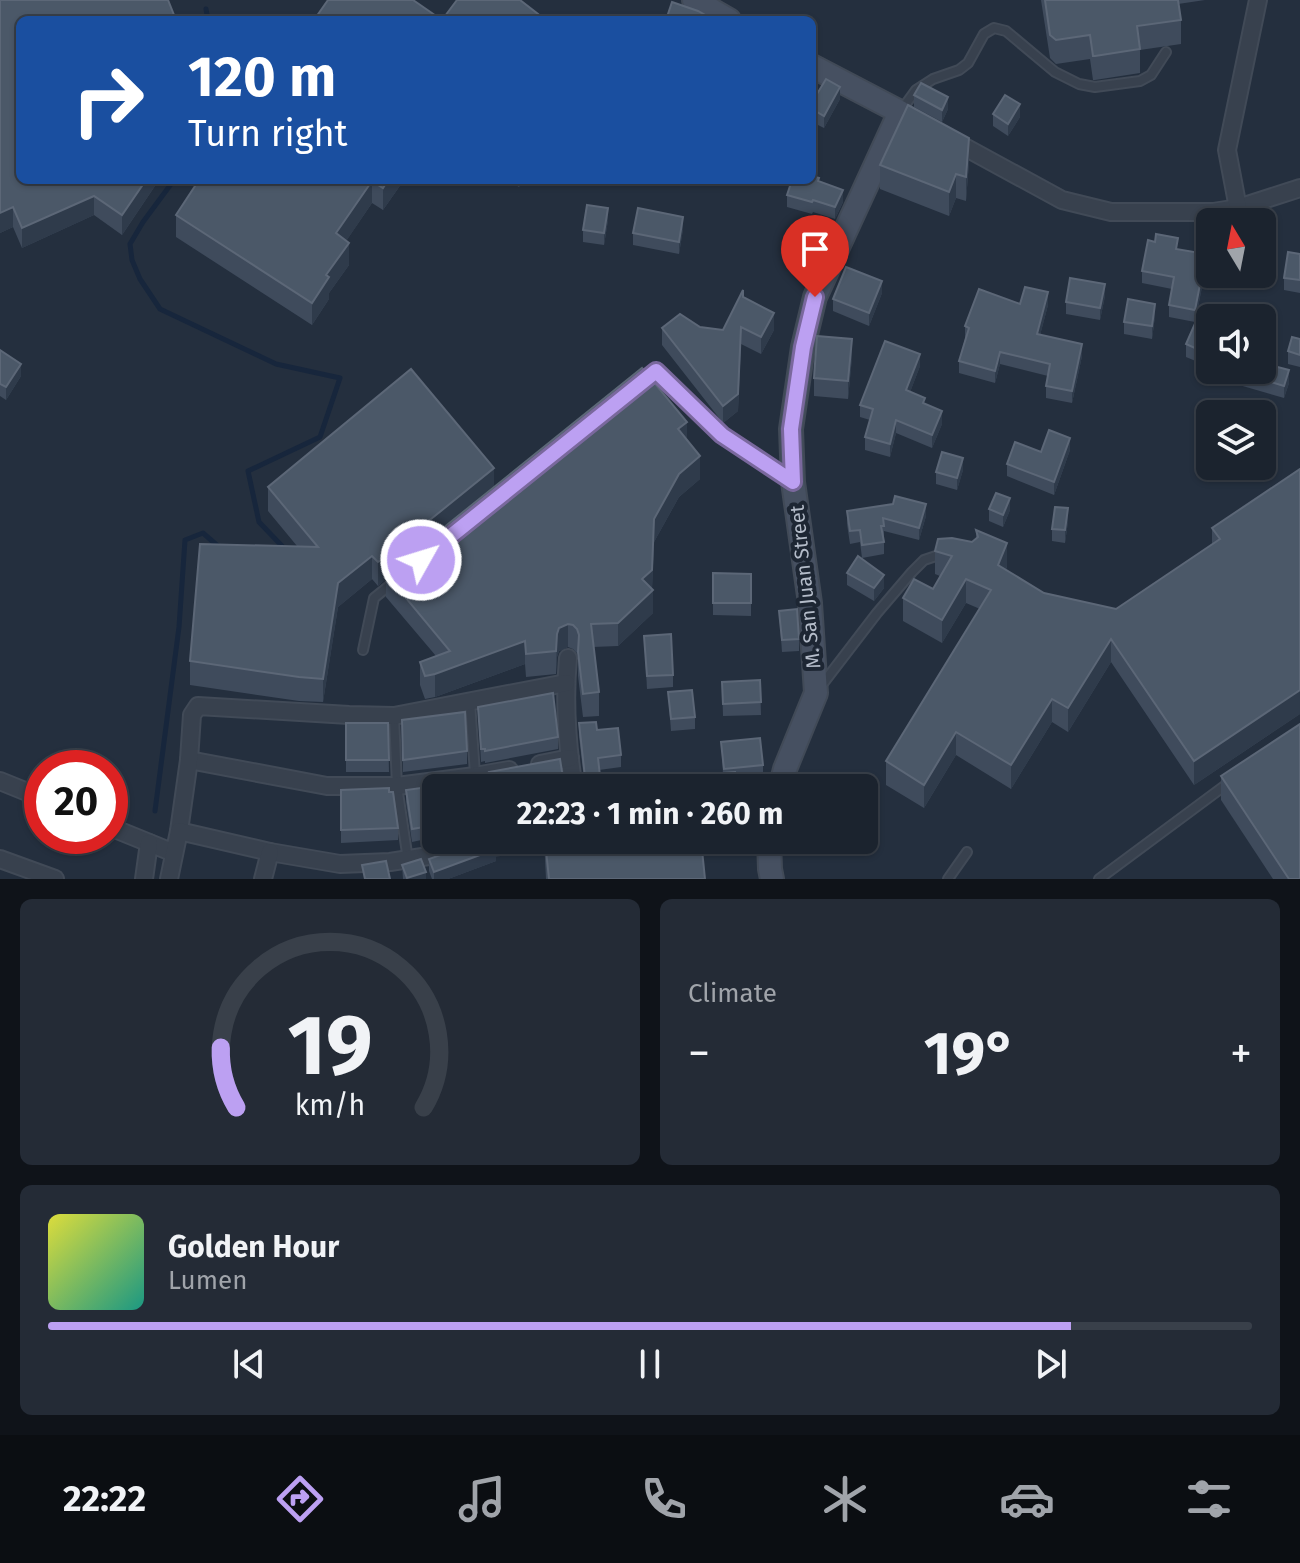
<!DOCTYPE html>
<meta charset="utf-8">
<style>
:root{--surface:#1b232e;--page:#242b36;--text:#f1f3f6;--muted:#a0a4aa;--line:#39404a;--accent:#bca0f2}
body{margin:0;font-family:"Fira Sans",sans-serif;background:var(--page);color:var(--text);height:100vh;display:flex;flex-direction:column;font-size:30px;white-space:nowrap}
*{box-sizing:border-box;margin:0}
p{font-size:26px;color:var(--muted)}
.icon{flex:none;width:44px;height:44px;fill:none;stroke:currentColor;stroke-width:2;stroke-linecap:round;stroke-linejoin:round}
.map{position:relative;height:879px;overflow:hidden}
.details{display:flex;flex-direction:column;gap:20px;padding:20px;background:#0f1319;flex:1}
.details>*{flex:none}
.guide{position:absolute;left:16px;top:16px;width:800px;height:168px;border-radius:12px;box-shadow:0 2px 6px #0004,0 0 0 2px var(--line);background:#1a4fa0;color:#fff;overflow:hidden}
.needle{width:52px;rotate:350deg}
.buttons{position:absolute;left:1196px;top:208px;display:grid;gap:16px}
.buttons a{display:grid;place-items:center;width:80px;height:80px;border-radius:12px;background:var(--surface);box-shadow:0 2px 6px #0004,0 0 0 2px var(--line);font-size:40px}
.speed{position:absolute;left:24px;top:750px;display:flex;gap:16px;font-size:40px;font-weight:700;text-align:center}
.speed>*{display:grid;place-content:center;width:104px;height:104px;border-radius:50%;background:var(--surface);box-shadow:0 2px 6px #0004,0 0 0 2px var(--line);line-height:1}
.speed .limit{border:12px solid #d22;background:#fff;color:#111}
.pin{position:absolute;display:grid;place-items:center;width:68px;height:68px;color:#fff;margin:-82px -34px;border-radius:50% 50% 50% 0;rotate:-45deg;box-shadow:0 0 8px #0007}
.pin .icon{rotate:45deg}
.me{position:absolute;width:88px;margin:-44px;rotate:51deg;stroke-linejoin:round;filter:drop-shadow(0 0 6px #0008)}
.turn{display:flex;align-items:center;gap:28px;height:168px;padding:0 40px;font-size:36px}
.turn .icon{width:104px;height:104px;stroke-width:2.5}
.turn b{display:block;font-size:56px;line-height:68px}
.big{font-size:60px;font-weight:700;line-height:1.1}
.details .card{flex:1;display:flex;flex-direction:column;justify-content:center;gap:12px;min-width:0;padding:0 28px;border-radius:12px;background:var(--page)}
.details .dial{align-items:center;gap:0}
.dial svg{height:208px;overflow:visible;fill:none;stroke:var(--line);stroke-width:7;stroke-linecap:round;text-anchor:middle}
.dial text{fill:var(--text);stroke:none}
.song{display:flex;align-items:center;gap:24px}
.cover{width:96px;height:96px;border-radius:12px;background:linear-gradient(135deg,hsl(60 70% 55%),hsl(170 70% 35%))}
.played{height:8px;border-radius:4px;background:linear-gradient(90deg,var(--accent) 85%,var(--line) 85%)}
.keys{display:flex;justify-content:space-around;direction:ltr}
.heat{display:flex;justify-content:space-between;align-items:center;font-size:44px;direction:ltr}
.details .tiles{flex:1;display:grid;gap:20px;grid-template-columns:1fr 1fr}
.card:last-child{grid-column:span 2}
.trip{position:absolute;left:422px;top:774px;width:456px;height:80px;border-radius:12px;background:var(--surface);box-shadow:0 2px 6px #0004,0 0 0 2px var(--line);font-weight:700;line-height:80px;text-align:center}
.dock{display:flex;height:128px;justify-content:space-around;align-items:center;background:#0b0e12;color:var(--muted)}
.dock .icon{width:56px;height:56px}
.dock .current{color:var(--accent)}
.dock b{font-size:36px;color:var(--text)}
.map>svg:first-child{display:block}
.lines{fill:none;stroke-linecap:round;stroke-linejoin:round}
.stream{stroke:#17263c;stroke-width:5}
.lane-casing{stroke:#414a57;stroke-width:12}
.street-casing{stroke:#414a57;stroke-width:20}
.secondary-casing{stroke:#414a57;stroke-width:26}
.lane{stroke:#38414e;stroke-width:8}
.street{stroke:#38414e;stroke-width:16}
.secondary{stroke:#465061;stroke-width:22}
.wall{fill:#3f4b5c}
.shaded-wall{fill:#2f3b4b}
.building{fill:#4b5868;stroke:#5c6777;stroke-width:2}
.route-casing{stroke:#7a689d;stroke-width:20}
.route{stroke:#bca0f2;stroke-width:14}
.labels{text-anchor:middle;stroke-width:8;stroke-linejoin:round;paint-order:stroke}
.street-label{font-size:20px;fill:#b4bcc9;stroke:#1d2633}
</style>
<div class="map">
<svg width="1300" height="879" viewBox="0 0 1300 879">
<rect width="100%" height="100%" fill="#242f3e"/>
<g class="lines">
<g class="stream">
<path d="M206 9 208 20"/>
<path d="M174 180 143 222 130 244 132 260 140 279 160 309 276 364 340 378 320 437 248 471 259 522 282 546 280 549"/>
<path d="M155 811 179 627 185 540 203 533 219 547"/>
</g>
<defs>
<g id="lane">
<path d="M900 112 916 90 933 79 959 70 968 63 984 34 994 28 1006 31 1055 72 1079 84 1095 87 1140 81 1151 75 1166 52"/>
<path d="M642 382 656 371 722 435 789 479"/>
<path d="M363 650 374 598 395 581"/>
<path d="M821 686 877 613 912 572 924 560 942 554"/>
<path d="M470 702 476 788"/>
<path d="M394 716 397 786 408 860"/>
<path d="M948 879 967 852"/>
<path d="M1099 879 1227 784"/>
</g>
<g id="street">
<path d="M950 139 1062 200 1111 212H1213L1238 208 1300 188"/>
<path d="M1238 208 1227 150 1258 0"/>
<path d="M568 658C564 701 567 745 574 788"/>
<path d="M189 760 327 786H397L475 776 509 770"/>
<path d="M540 764 570 758"/>
<path d="M0 781 42 798"/>
<path d="M110 827 174 853"/>
<path d="M179 831 189 760 192 715 198 706 349 715 394 716 566 683"/>
<path d="M0 859 55 879"/>
<path d="M144 879 149 843"/>
<path d="M169 879 179 831 270 852 340 864 390 862 480 848 561 840"/>
<path d="M263 879 270 852"/>
</g>
<g id="secondary">
<path d="M694 0 729 20"/>
<path d="M780 788 785 769 816 693 810 603 793 482 791 429 803 347 815 297 900 112 812 66"/>
<path d="M769 840 770 869 772 879"/>
</g>
</defs>
<use href="#lane" class="lane-casing"/>
<use href="#street" class="street-casing"/>
<use href="#secondary" class="secondary-casing"/>
<use href="#lane" class="lane"/>
<use href="#street" class="street"/>
<use href="#secondary" class="secondary"/>
</g>
<g class="wall">
<path d="M0 0 20 20 159 180 122 235 94 215 22 248 13 227 0 233Z"/>
<path d="M1041 0H1205L1178 4 1181 20V44L1140 50V73L1095 80H1093L1090 59 1056 64 1050 58Z"/>
<path d="M812 91 817 94 840 99 824 128 812 122Z"/>
<path d="M914 95 948 109 942 122 914 107Z"/>
<path d="M993 114 1020 117 1008 136 993 126Z"/>
<path d="M969 162 966 201 956 198 949 216 880 189V165Z"/>
<path d="M199 180H404L383 210 372 203 346 241 349 265 329 293V299L312 325 176 237V215Z"/>
<path d="M508 180H524L519 187Z"/>
<path d="M819 182 843 202 835 219 813 212 812 214 787 207V195Z"/>
<path d="M608 220 604 245 583 242V230Z"/>
<path d="M683 229 679 254 633 245V233Z"/>
<path d="M1178 249 1206 267 1195 322 1169 317V305L1172 289 1142 283V271Z"/>
<path d="M1300 254V293L1284 290V278Z"/>
<path d="M882 293 869 326 833 311V299Z"/>
<path d="M1105 296 1100 320 1066 314V302Z"/>
<path d="M743 297 774 330 761 354 741 344 738 411 723 423 662 345V328L700 327 723 330Z"/>
<path d="M1020 304 1048 305 1040 335 1082 356 1072 403 1046 398V386L1048 376 1000 364 995 383 959 373V361L965 339V326Z"/>
<path d="M1155 316 1152 339 1124 334V322Z"/>
<path d="M1210 324V367L1186 357V344Z"/>
<path d="M1300 339V367L1288 364V351Z"/>
<path d="M0 350 21 376 6 400 0 396Z"/>
<path d="M852 357 848 399 814 396V378Z"/>
<path d="M920 366 910 392 925 404 942 424 932 448 896 433 890 457 865 450V437L870 420 860 417V405Z"/>
<path d="M1215 370H1262L1289 383 1284 398 1215 378Z"/>
<path d="M687 439 700 479 679 497 654 542 652 589 653 613 618 646 593 647 599 692V716L583 717 578 676V654L573 649 568 647 559 651 557 657 556 674 526 677 525 664 435 697 425 699 420 685V662L436 656 386 597V579L378 586 372 579 338 607 323 702 299 701 190 685V661L297 546 268 511V487H494Z"/>
<path d="M1070 450 1054 495 1007 476V464L1041 452Z"/>
<path d="M1300 469V714L1194 785 1111 662 1068 732 1052 722 1011 789 956 755 924 808 886 785V761L980 609 966 603 942 643 903 621V598L933 589 940 576 935 574V551L972 542 976 538V530L1007 566 1006 570 1044 593 1116 609 1212 544V528Z"/>
<path d="M963 470 957 490 936 484V472Z"/>
<path d="M989 509 1010 510 1003 527 989 521Z"/>
<path d="M847 511 926 516 919 540 884 531V554L862 558 860 542 850 544 847 524Z"/>
<path d="M1068 521 1065 543 1052 541V529Z"/>
<path d="M713 573 751 574V616L713 615Z"/>
<path d="M847 573 884 588 874 601 847 585Z"/>
<path d="M779 611 799 639V651L782 652Z"/>
<path d="M644 636 673 675V687L647 689Z"/>
<path d="M760 680 761 715 723 716 722 682Z"/>
<path d="M668 692 695 717V729L671 731Z"/>
<path d="M478 707 558 737V749L485 763V761L481 762Z"/>
<path d="M402 720 467 751V764L403 772Z"/>
<path d="M346 723H388L389 772H346Z"/>
<path d="M579 723 597 730 621 755V767L599 770 600 785 723 773 721 742 763 765V777L736 780V788H585L579 736Z"/>
<path d="M1221 776 1300 879H1273L1221 800Z"/>
<path d="M563 778V788H436V837L412 842 406 802V790L477 782Z"/>
<path d="M341 790 389 792 398 828V840L341 843Z"/>
<path d="M544 840H701L705 879H546Z"/>
<path d="M429 859 496 861 448 879H432L429 871Z"/>
<path d="M402 865 426 879H403Z"/>
</g>
<g class="shaded-wall">
<path d="M840 87V99L824 128V116Z"/>
<path d="M948 97V109L942 122V110Z"/>
<path d="M1020 104V117L1008 136V124Z"/>
<path d="M969 138V162L966 201V177Z"/>
<path d="M956 174V198L949 216V192Z"/>
<path d="M146 180H159L122 235V215Z"/>
<path d="M388 180H404L383 210V188Z"/>
<path d="M372 181V203L336 256V233Z"/>
<path d="M843 190V202L835 219V207Z"/>
<path d="M94 196V215L22 248V228Z"/>
<path d="M13 207V227L0 233V213Z"/>
<path d="M608 208V220L604 245V233Z"/>
<path d="M683 217V229L679 254V242Z"/>
<path d="M349 243V265L329 293V299L312 325V303L326 275Z"/>
<path d="M1206 254V267L1195 322V310Z"/>
<path d="M882 281V293L869 326V313Z"/>
<path d="M1105 284V296L1100 320V308Z"/>
<path d="M1048 292V305L1037 347V334Z"/>
<path d="M1155 304V316L1152 339V326Z"/>
<path d="M774 313V330L761 354V337Z"/>
<path d="M741 327 738 411 723 423V406Z"/>
<path d="M852 339V357L848 399V381Z"/>
<path d="M1082 344V356L1072 403V391Z"/>
<path d="M1000 352V364L995 383V371Z"/>
<path d="M920 354V366L906 403V390Z"/>
<path d="M21 364V376L6 400V387Z"/>
<path d="M1289 370V383L1284 398V386Z"/>
<path d="M942 411V424L932 448V435Z"/>
<path d="M896 420V433L890 457V444Z"/>
<path d="M687 422V445L678 429Z"/>
<path d="M1070 438V450L1054 495V482Z"/>
<path d="M700 456V479L679 497 654 542 652 591 653 590V613L618 646V623L642 579 654 519 679 474Z"/>
<path d="M963 458V470L957 490V478Z"/>
<path d="M494 468V492L386 574V579L378 586V562Z"/>
<path d="M1010 498V510L1003 527V515Z"/>
<path d="M926 504V516L919 540V528Z"/>
<path d="M1068 508V521L1065 543V530Z"/>
<path d="M1007 543V566L998 588V565Z"/>
<path d="M372 556V579L338 607 323 702V679L338 583Z"/>
<path d="M884 575V588L874 601V588Z"/>
<path d="M966 579V603L942 643V620Z"/>
<path d="M568 624V647L559 651 557 657 556 674 557 634 559 628Z"/>
<path d="M1111 639V662L1068 732V708Z"/>
<path d="M525 641V664L435 697V674Z"/>
<path d="M1300 690V714L1194 785V761Z"/>
<path d="M1052 699V722L1011 789V765Z"/>
<path d="M956 732V755L924 808V785Z"/>
<path d="M496 849V861L448 879H434V872Z"/>
<path d="M426 872V879H407V878Z"/>
</g>
<g class="building">
<path d="M0 0H168L176 20H20V180H146L122 215 94 196 22 228 13 207 0 213Z"/>
<path d="M328 0H413L442 20 457 0H520L538 14 533 20H314Z"/>
<path d="M1045 0H1178L1181 20 1137 26 1140 49 1095 56H1093L1090 35 1056 40 1050 35Z"/>
<path d="M672 2 698 11 714 20H666Z"/>
<path d="M826 79 840 87 824 116 812 109V91L817 94Z"/>
<path d="M921 83 948 97 942 110 914 95Z"/>
<path d="M1005 95 1020 104 1008 124 993 114Z"/>
<path d="M908 105 969 138 966 177 956 174 949 192 880 165Z"/>
<path d="M812 176 819 178 818 181 843 190 835 207 813 200 812 202 787 195 792 180H812Z"/>
<path d="M199 180H388L383 188 372 181 336 233 349 243 326 275 329 277 312 303 176 215Z"/>
<path d="M587 205 608 208 604 233 583 230Z"/>
<path d="M638 208 683 217 679 242 633 233Z"/>
<path d="M1156 234 1178 238 1176 249 1206 254 1195 310 1169 305 1174 277 1142 271 1148 240 1155 242Z"/>
<path d="M1288 252 1300 254V280L1284 278Z"/>
<path d="M846 267 882 281 869 313 833 299Z"/>
<path d="M1070 278 1105 284 1100 308 1066 302Z"/>
<path d="M1025 287 1048 292 1037 334 1082 344 1072 391 1046 386 1050 364 1000 352 995 371 959 361 969 328 965 326 979 289 1020 304Z"/>
<path d="M743 290V297L774 313 761 337 741 327 738 394 723 406 662 328 680 314 700 327 723 330Z"/>
<path d="M1128 299 1155 304 1152 326 1124 322Z"/>
<path d="M1197 319 1210 324V355L1186 344Z"/>
<path d="M817 336 852 339 848 381 814 378Z"/>
<path d="M1292 337 1300 339V355L1288 351Z"/>
<path d="M885 341 920 354 906 390 925 398 923 403 942 411 932 435 896 420 890 444 865 437 873 409 860 405Z"/>
<path d="M0 350 21 364 6 387 0 384Z"/>
<path d="M1262 363 1289 370 1284 386 1231 370H1262Z"/>
<path d="M642 368 687 422 678 429 700 456 679 474 654 519 652 570 642 579 653 590 618 623 591 624 599 692 583 694 578 652 579 635 577 629 573 625 568 624 559 628 557 634 556 651 526 654 525 641 435 674 425 676 420 662 450 651 386 574Z"/>
<path d="M411 369 494 468 378 562 372 556 338 583 323 679 299 677 190 661 200 544 318 547 268 487Z"/>
<path d="M1049 430 1070 438 1054 482 1007 464 1015 442 1041 452Z"/>
<path d="M942 452 963 458 957 478 936 472Z"/>
<path d="M1300 469V690L1194 761 1111 639 1068 708 1052 699 1011 765 956 732 924 785 886 761 991 590 966 579 942 620 903 598 914 579 933 589 952 556 935 551 938 539 952 538 972 542 978 537 976 530 1007 543 998 565 1044 593 1116 609 1220 539 1212 528Z"/>
<path d="M996 493 1010 498 1003 515 989 509Z"/>
<path d="M895 496 926 504 919 528 883 518 884 526H881L884 542 862 545 860 530 850 531 847 511 893 504Z"/>
<path d="M1055 507 1068 508 1065 530 1052 529Z"/>
<path d="M858 556 884 575 874 588 847 573Z"/>
<path d="M713 573 751 574V603H713Z"/>
<path d="M797 609 799 639 782 640 779 611Z"/>
<path d="M671 634 673 675 647 676 644 636Z"/>
<path d="M760 680 761 702 723 704 722 682Z"/>
<path d="M692 690 695 717 671 719 668 692Z"/>
<path d="M553 693 558 737 485 751V749H481L478 707Z"/>
<path d="M465 712 467 751 403 760 402 720Z"/>
<path d="M596 722 597 730 618 728 621 755 598 758 600 776 585 777 579 723Z"/>
<path d="M346 723H388L389 760H346Z"/>
<path d="M1300 724V879H1289L1221 776Z"/>
<path d="M760 738 763 765 724 769 721 742Z"/>
<path d="M560 759 563 778H559L560 788H436V825L412 829 406 790 472 781 477 782 483 777 490 775 489 772Z"/>
<path d="M735 772 736 786 706 788H594V786L678 776Z"/>
<path d="M389 788V792H393L398 828 341 830V790Z"/>
<path d="M545 840H701L705 879H549Z"/>
<path d="M495 845 496 849 434 872 429 859 449 852Z"/>
<path d="M421 859 426 872 407 878 402 865Z"/>
<path d="M386 861 390 879H365L362 865Z"/>
</g>
<g class="lines">
<defs>
<path id="route" d="M421 560 656 371 722 435 793 482 791 429 803 347 815 297"/>
</defs>
<use href="#route" class="route-casing"/>
<use href="#route" class="route"/>
</g>
<g class="labels">
<g class="street-label">
<text transform="translate(805 587) rotate(-96)" y="7">M. San Juan Street</text>
</g>
</g>
</svg>
<div class="buttons">
<a><svg class="needle" viewBox="-14 -14 28 28"><path d="M0-13l5 13h-10z" fill="#e53935"/><path d="M0 13l5-13h-10z" fill="#a0a4aa"/></svg></a>
<a><svg class="icon" aria-label="sound" viewBox="0 0 24 24"><path d="M4 9h4l5-4v14l-5-4H4zM17 9q2 3 0 6"/></svg></a>
<a><svg class="icon" aria-label="layers" viewBox="0 0 24 24"><path d="M12 4l9 5-9 5-9-5zM3 14l9 5 9-5"/></svg></a>
</div>
<div class="speed"><div class="limit">20</div></div>
<div class="pin" style="left:815px;top:297px;background:#d93025"><svg class="icon" aria-label="arrive" viewBox="0 0 24 24"><path d="M6 21V4h12l-3 4 3 4H6"/></svg></div>
<svg class="me" style="left:421px;top:560px" viewBox="-20 -20 40 40"><circle r="17" fill="#bca0f2" stroke="#fff" stroke-width="3"/><path d="M0-11L8 9 0 5-8 9z" fill="#fff"/></svg>
<div class="trip">22:23 · 1 min · 260 m</div>
<div class="guide">
<div class="turn"><svg class="icon" aria-label="right" viewBox="0 0 24 24"><path d="M7 20v-9h11M14 6l5 5-5 5"/></svg><div><b>120 m</b>Turn right</div></div>
</div>
</div>
<section class="details">
<div class="tiles">
<div class="card dial"><svg viewBox="0 0 100 80">
<path d="M14 69A42 42 0 1 1 86 69"/>
<path d="M14 69A42 42 0 0 1 8 46" stroke="#bca0f2"/>
<text x="50" y="56" font-size="32" font-weight="700">19</text>
<text x="50" y="72" font-size="11">km/h</text>
</svg></div>
<div class="card"><p>Climate</p>
<div class="heat"><a>−</a><b class="big">19°</b><a>+</a></div>
</div>
<div class="card">
<div class="song"><i class="cover"></i><div><b>Golden Hour</b><p>Lumen</p></div></div>
<div class="played"></div>
<div class="keys"><svg class="icon" aria-label="previous" viewBox="0 0 24 24"><path d="M18 5L8 12l10 7zM5 5v14"/></svg><svg class="icon" aria-label="pause" viewBox="0 0 24 24"><path d="M8 5v14M16 5v14"/></svg><svg class="icon" aria-label="next" viewBox="0 0 24 24"><path d="M6 5l10 7-10 7zM19 5v14"/></svg></div>
</div>
</div>
</section>
<nav class="dock">
<b>22:22</b>
<svg class="icon current" aria-label="directions" viewBox="0 0 24 24"><path d="M12 3l9 9-9 9-9-9zM9 14v-3h6M13 9l2 2-2 2"/></svg>
<svg class="icon" aria-label="music" viewBox="0 0 24 24"><path d="M9 18V5l10-2v13"/><circle cx="6" cy="18" r="3"/><circle cx="16" cy="16" r="3"/></svg>
<svg class="icon" aria-label="phone" viewBox="0 0 24 24"><path d="M5 4h4l2 5-3 2q2 4 5 5l2-3 5 2v4C11 20 4 13 5 4z"/></svg>
<svg class="icon" aria-label="climate" viewBox="0 0 24 24"><path d="M12 3v18M4 7l16 10M4 17L20 7"/></svg>
<svg class="icon" aria-label="car" viewBox="0 0 24 24"><path d="M5 17H2v-5l4-1 3-4h7l3 4 3 1v5h-3M9 17h6M6 11h13"/><circle cx="7" cy="17" r="2"/><circle cx="17" cy="17" r="2"/></svg>
<svg class="icon" aria-label="filters" viewBox="0 0 24 24"><path d="M4 7h16M4 17h16"/><circle cx="9" cy="7" r="2"/><circle cx="15" cy="17" r="2"/></svg>
</nav>
